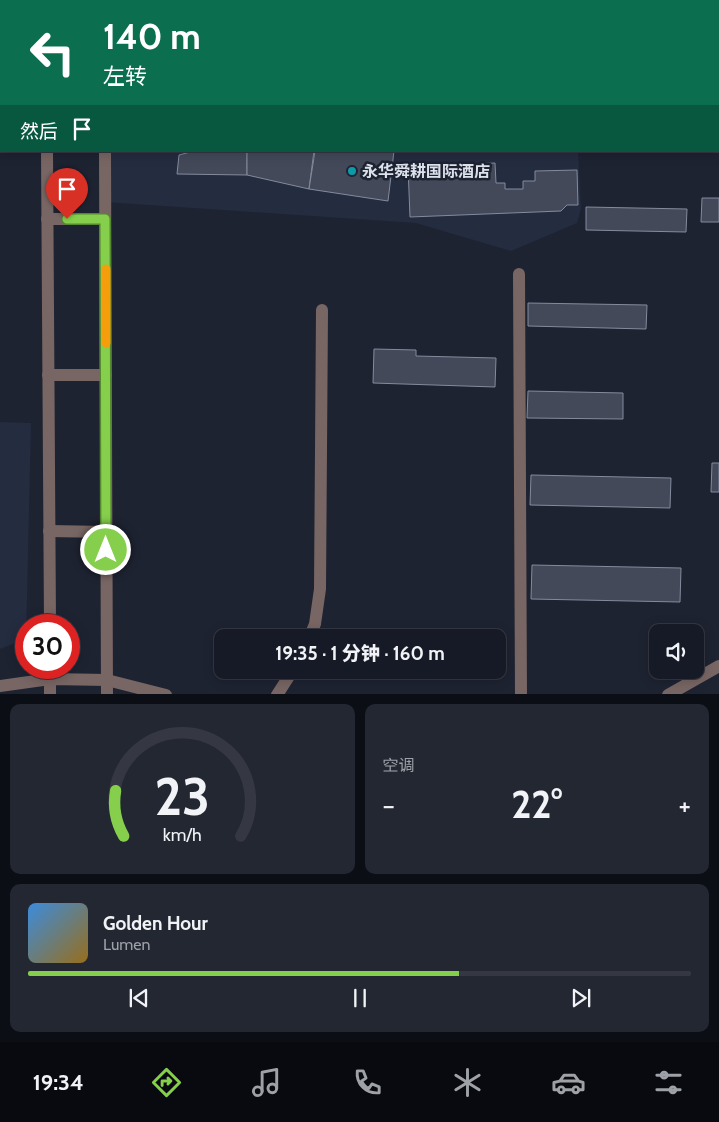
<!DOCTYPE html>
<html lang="zh">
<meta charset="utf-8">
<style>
:root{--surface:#161a26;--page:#232732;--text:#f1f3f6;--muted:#9ea1a7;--line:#353843;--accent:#85cf4c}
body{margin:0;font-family:Cabin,"Noto Sans SC",sans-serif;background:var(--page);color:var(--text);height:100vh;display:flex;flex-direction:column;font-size:19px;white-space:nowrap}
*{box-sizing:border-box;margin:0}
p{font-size:16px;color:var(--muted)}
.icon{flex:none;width:28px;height:28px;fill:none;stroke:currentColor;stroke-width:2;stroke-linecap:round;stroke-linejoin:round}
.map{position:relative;height:694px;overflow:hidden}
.sheet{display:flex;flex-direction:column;gap:10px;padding:10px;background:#0c0e15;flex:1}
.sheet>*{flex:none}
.banner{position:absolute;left:0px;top:0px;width:720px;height:152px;box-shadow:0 2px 12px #0003,0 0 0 1px var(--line);background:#0b6e4f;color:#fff;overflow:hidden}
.controls{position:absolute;left:649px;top:624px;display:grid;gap:10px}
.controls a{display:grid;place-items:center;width:55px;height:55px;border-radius:10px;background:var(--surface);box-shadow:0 2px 12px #0003,0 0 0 1px var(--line);font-size:25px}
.speed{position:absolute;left:15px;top:614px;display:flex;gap:10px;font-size:25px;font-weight:700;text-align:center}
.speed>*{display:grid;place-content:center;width:65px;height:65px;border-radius:50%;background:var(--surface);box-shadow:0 2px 12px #0003,0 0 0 1px var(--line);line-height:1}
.speed .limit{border:8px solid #d22;background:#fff;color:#111}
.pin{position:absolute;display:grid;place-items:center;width:42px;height:42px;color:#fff;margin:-51px -21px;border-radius:50% 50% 50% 0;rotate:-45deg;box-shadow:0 0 5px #0007}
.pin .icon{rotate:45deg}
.me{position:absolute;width:55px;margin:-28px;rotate:0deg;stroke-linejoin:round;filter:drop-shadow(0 0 4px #0008)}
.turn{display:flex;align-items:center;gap:18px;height:105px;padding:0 20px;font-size:22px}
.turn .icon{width:65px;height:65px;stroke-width:2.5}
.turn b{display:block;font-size:35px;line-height:42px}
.then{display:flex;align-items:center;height:48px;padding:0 20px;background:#0003;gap:10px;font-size:19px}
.big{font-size:38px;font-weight:800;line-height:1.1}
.sheet .widget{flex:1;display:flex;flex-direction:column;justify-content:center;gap:8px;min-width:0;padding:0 18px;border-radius:10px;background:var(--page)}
.sheet .dial{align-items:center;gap:0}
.dial svg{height:130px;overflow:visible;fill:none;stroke:var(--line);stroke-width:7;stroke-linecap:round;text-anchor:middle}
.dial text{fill:var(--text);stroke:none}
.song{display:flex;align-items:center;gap:15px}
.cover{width:60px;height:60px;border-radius:8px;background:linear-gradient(135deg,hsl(210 70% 55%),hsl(40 70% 35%))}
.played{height:5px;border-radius:2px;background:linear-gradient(90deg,var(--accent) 65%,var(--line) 65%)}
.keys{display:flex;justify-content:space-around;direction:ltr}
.heat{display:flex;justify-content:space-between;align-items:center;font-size:28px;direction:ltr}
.sheet .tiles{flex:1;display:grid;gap:10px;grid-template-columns:1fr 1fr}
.widget:last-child{grid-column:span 2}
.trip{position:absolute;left:214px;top:629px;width:292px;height:50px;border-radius:10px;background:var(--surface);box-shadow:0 2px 12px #0003,0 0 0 1px var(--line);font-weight:800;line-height:50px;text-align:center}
.tabs{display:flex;height:80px;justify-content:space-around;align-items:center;background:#090a0f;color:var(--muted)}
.tabs .icon{width:35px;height:35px}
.tabs .current{color:var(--accent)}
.tabs b{font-size:22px;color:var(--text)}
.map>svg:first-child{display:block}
.built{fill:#242c40}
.building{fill:#434959;stroke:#838b9d}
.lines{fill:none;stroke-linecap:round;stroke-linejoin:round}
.minor{stroke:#786664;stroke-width:12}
.route-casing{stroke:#568731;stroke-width:12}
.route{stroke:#85cf4c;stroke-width:9}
.slow{stroke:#f59e0b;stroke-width:9}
.culture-dot{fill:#0f9aa8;stroke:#1e2332;stroke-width:2}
.labels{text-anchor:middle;stroke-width:5;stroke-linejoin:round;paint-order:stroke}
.poi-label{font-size:16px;font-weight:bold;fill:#dde1eb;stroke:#1e2332;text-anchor:start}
</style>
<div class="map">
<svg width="719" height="695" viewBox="0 0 719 695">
<rect width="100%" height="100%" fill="#1e2332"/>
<g class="built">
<rect x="104" y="0" width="452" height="1"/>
<path d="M105 151H578L581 208 577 223 511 251 416 223 105 202Z"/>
<path d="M0 422 31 423 26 639 0 649Z"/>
</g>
<g class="building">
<path d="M194 151H247V175L177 174 179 155Z"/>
<path d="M247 151H314L309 189 247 175Z"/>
<path d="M315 151H394L388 201 309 189Z"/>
<path d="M495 163 496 183H505V189H523V181H535V171L577 170 578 205H567L561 211 410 217 408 167Z"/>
<path d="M702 198H719V222H701Z"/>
<path d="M586 207 687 209 686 232 586 230Z"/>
<path d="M528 303 647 305 646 329 528 326Z"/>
<path d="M374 349 416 350V356L496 358 495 387 373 383Z"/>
<path d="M528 391 623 393V419L527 418Z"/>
<path d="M712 463H719V492H711Z"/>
<path d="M531 475 671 478 670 508 530 505Z"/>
<path d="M532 565 681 568 680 602 531 599Z"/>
</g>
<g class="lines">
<g class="minor">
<path d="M46 0V1"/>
<path d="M104 1V0"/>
<path d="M396 1 397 0"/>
<path d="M47 151 50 625"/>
<path d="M105 151 107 695"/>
<path d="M47 219H105"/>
<path d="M519 274 521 695"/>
<path d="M48 375H106"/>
<path d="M49 531 106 532"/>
<path d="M309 638 315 624 320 589 322 310"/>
<path d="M0 686 50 679 107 680 166 695"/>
<path d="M50 695V668"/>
<path d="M277 695 293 670"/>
<path d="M668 695 719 666"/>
</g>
</g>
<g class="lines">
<defs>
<path id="route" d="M67 219H105L106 550"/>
</defs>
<use href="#route" class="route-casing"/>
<use href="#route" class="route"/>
<path class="slow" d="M106 269V343"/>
</g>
<circle class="culture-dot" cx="352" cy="171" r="5"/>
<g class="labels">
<g class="poi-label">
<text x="362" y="177">永华舜耕国际酒店</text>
</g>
</g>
</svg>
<div class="controls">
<a><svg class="icon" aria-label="sound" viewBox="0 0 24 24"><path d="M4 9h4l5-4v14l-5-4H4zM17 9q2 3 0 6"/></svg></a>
</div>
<div class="speed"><div class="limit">30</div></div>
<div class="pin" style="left:67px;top:219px;background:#d93025"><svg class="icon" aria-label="arrive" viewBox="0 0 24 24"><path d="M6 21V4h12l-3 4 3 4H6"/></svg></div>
<svg class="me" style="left:106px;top:550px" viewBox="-20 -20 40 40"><circle r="17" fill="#85cf4c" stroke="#fff" stroke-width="3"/><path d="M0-11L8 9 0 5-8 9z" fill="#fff"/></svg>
<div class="trip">19:35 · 1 分钟 · 160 m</div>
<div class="banner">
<div class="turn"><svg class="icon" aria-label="left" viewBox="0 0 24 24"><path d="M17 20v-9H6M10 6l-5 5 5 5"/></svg><div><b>140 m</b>左转</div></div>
<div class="then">然后<svg class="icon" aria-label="arrive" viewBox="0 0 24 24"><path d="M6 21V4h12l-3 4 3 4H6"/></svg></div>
</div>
</div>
<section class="sheet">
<div class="tiles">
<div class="widget dial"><svg viewBox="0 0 100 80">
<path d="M14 69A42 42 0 1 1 86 69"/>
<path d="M14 69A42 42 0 0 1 9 41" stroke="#85cf4c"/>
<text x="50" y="56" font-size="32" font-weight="700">23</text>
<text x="50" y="72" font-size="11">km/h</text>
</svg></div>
<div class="widget"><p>空调</p>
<div class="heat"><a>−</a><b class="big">22°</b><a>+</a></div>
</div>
<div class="widget">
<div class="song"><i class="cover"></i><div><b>Golden Hour</b><p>Lumen</p></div></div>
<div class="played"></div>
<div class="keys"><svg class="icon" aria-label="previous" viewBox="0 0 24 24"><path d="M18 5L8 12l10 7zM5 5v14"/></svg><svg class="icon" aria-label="pause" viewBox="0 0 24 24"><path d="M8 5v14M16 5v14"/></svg><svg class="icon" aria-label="next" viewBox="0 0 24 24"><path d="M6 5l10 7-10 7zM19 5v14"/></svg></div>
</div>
</div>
</section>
<nav class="tabs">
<b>19:34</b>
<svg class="icon current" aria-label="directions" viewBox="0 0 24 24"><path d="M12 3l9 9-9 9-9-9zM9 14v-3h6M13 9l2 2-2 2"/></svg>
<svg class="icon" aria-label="music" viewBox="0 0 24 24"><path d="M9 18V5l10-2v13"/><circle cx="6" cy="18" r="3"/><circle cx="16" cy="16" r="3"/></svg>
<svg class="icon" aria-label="phone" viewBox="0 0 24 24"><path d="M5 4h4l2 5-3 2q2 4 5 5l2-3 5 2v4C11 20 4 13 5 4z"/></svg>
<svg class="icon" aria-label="climate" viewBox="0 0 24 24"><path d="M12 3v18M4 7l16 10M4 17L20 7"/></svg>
<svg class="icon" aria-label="car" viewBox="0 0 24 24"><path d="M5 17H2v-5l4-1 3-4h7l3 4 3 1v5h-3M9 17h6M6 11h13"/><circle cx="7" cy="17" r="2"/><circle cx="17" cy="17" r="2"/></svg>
<svg class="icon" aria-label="filters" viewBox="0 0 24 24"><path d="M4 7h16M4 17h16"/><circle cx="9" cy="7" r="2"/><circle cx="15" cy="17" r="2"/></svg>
</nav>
